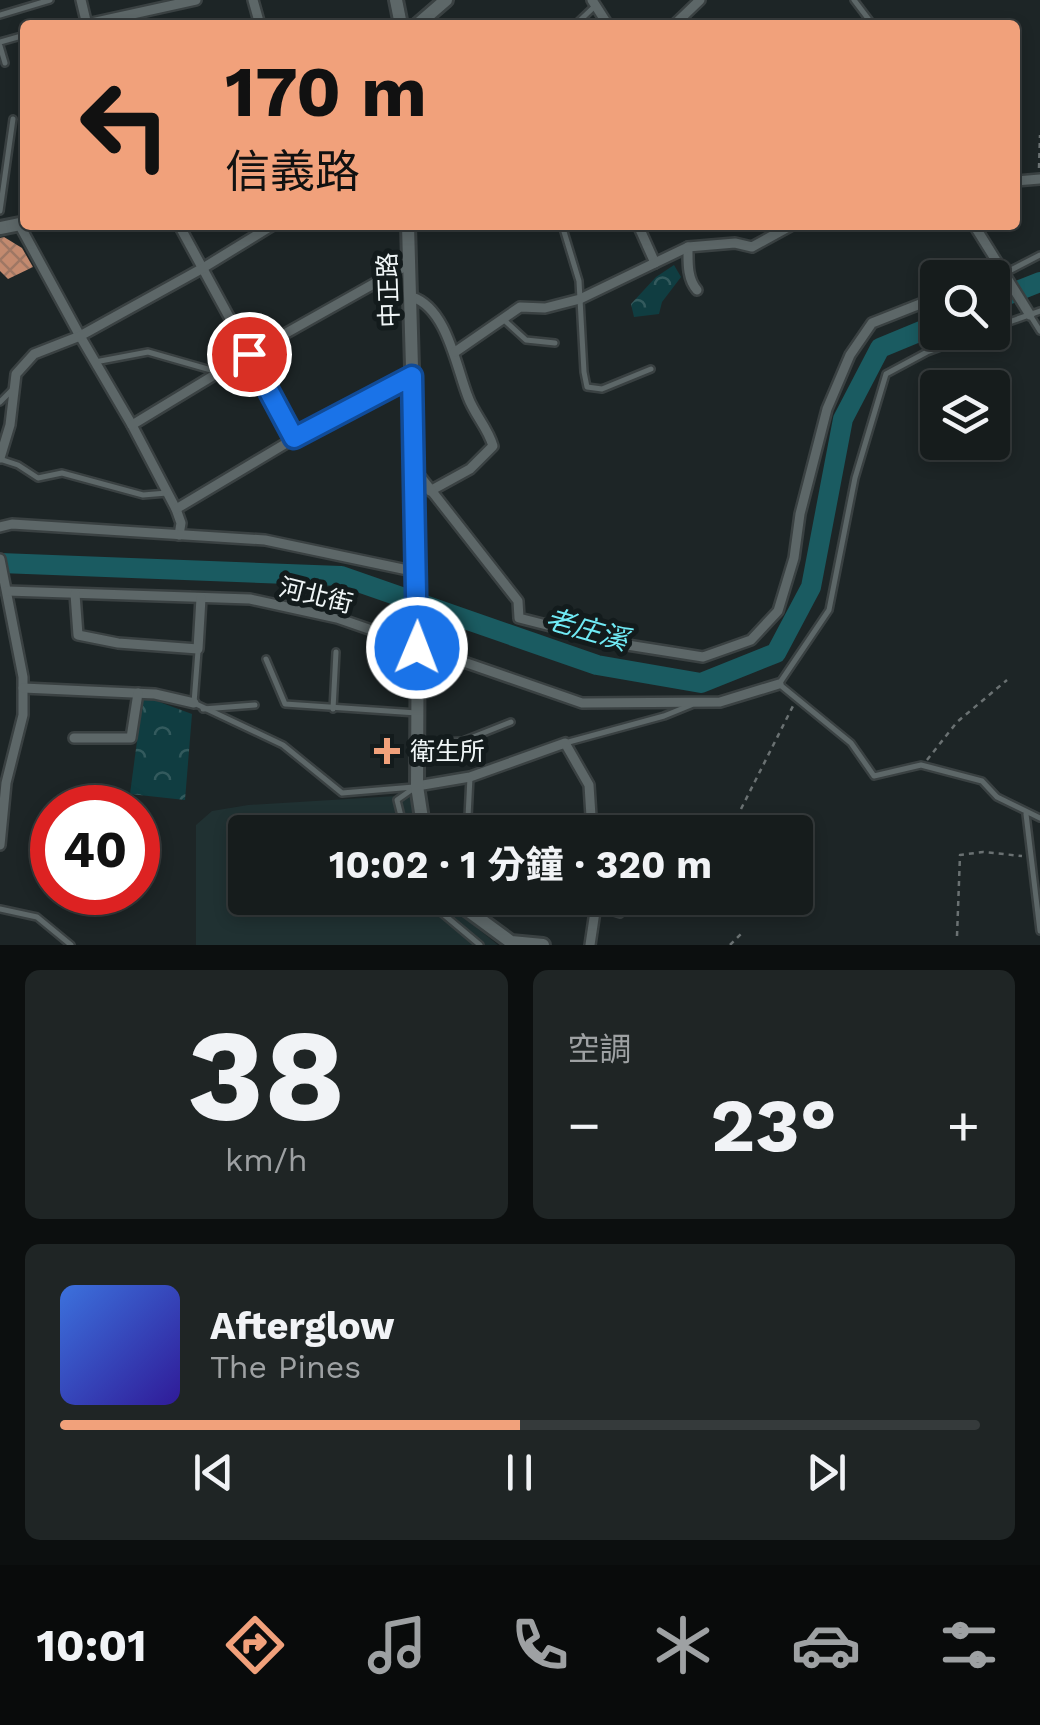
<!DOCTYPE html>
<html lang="zh-TW">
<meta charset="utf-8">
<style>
:root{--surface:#161c1c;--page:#1f2525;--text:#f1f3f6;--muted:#9ea1a3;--line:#353a3b;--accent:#f1a17b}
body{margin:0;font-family:"Work Sans","Noto Sans TC",sans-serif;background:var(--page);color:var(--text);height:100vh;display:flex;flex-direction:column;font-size:38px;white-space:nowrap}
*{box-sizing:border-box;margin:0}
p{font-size:32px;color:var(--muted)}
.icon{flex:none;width:55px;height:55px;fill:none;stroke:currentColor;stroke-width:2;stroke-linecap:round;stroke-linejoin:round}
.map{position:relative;height:945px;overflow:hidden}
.drawer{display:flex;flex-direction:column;gap:25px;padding:25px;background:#0c0f0f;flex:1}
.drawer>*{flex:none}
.top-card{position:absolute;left:20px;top:20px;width:1000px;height:210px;border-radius:10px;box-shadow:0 5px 15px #0003,0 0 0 2px var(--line);background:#f1a17b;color:#111;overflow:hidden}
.fabs{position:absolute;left:920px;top:260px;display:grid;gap:20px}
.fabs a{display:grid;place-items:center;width:90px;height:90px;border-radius:10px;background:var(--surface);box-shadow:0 5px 15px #0003,0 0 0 2px var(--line);font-size:50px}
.speed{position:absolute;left:30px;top:785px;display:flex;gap:20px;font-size:50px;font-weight:700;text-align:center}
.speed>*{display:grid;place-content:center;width:130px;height:130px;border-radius:50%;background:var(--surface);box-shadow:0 5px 15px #0003,0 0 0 2px var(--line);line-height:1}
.speed .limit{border:15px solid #d22;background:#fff;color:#111}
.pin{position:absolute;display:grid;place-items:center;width:85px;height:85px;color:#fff;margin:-42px;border:5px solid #fff;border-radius:50%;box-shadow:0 2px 10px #0007}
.me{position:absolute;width:110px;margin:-55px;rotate:1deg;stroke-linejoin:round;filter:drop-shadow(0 0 8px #0008)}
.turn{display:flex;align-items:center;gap:35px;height:210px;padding:0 40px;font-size:45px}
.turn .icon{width:130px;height:130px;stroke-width:2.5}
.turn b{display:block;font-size:70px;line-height:85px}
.big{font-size:75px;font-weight:700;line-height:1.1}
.drawer .tile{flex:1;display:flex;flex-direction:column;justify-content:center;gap:15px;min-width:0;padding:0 35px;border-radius:15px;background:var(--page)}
.drawer .dial{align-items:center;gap:0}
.dial b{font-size:130px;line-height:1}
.song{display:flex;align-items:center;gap:30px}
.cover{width:120px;height:120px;border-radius:15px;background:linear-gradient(135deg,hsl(220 70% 55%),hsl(250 70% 35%))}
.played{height:10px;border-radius:5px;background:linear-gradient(90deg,var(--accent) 50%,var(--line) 50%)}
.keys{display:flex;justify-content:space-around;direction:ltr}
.heat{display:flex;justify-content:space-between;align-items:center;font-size:55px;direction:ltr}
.drawer .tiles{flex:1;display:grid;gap:25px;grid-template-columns:1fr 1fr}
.tile:last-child{grid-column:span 2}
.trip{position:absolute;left:228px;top:815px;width:585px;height:100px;border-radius:10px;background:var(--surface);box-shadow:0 5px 15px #0003,0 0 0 2px var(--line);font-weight:700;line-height:100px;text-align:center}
.tab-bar{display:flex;height:160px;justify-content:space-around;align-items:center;background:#090b0b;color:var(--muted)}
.tab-bar .icon{width:70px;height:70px}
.tab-bar .current{color:var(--accent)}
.tab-bar b{font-size:45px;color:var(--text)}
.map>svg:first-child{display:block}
.built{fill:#203132}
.park{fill:url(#park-crowns)}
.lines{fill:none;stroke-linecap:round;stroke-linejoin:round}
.river{stroke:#1a5b61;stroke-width:20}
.building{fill:url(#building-cross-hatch)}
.lane-casing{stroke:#3a4142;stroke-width:10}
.street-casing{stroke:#3a4142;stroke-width:14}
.secondary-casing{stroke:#3a4142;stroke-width:18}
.path{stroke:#6a7172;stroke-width:2.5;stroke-dasharray:5 5;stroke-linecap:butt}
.lane{stroke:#5d6768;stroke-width:5}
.street{stroke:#5d6768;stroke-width:9}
.secondary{stroke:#5d6768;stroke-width:12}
.route-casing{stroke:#114b97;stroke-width:25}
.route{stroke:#1a73e8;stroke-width:18}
.poi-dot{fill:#f1a17b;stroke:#131b1c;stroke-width:4}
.labels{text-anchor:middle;stroke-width:10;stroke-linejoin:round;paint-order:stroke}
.street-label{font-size:25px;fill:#f0f6f7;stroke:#131b1c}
.poi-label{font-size:25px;fill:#f0f6f7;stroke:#131b1c;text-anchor:start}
.water-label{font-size:28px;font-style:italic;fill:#70eaf5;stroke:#131b1c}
</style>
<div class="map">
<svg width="1040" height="945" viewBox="0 0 1040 945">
<defs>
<pattern id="park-crowns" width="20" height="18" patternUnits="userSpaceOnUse" patternTransform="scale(2.5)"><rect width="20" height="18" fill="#103d41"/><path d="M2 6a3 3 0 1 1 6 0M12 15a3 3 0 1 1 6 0" fill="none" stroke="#335a5d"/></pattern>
<pattern id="building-cross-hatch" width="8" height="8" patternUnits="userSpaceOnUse" patternTransform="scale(2.5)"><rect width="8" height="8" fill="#c38a6f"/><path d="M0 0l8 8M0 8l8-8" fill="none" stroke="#9e7764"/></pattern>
</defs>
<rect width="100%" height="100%" fill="#1d2526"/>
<path class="built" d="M412 795 416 832H245V898H440L498 945H196V825L212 811 248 805Z"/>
<g class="park">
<path d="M674 265 681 277 662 302 659 314 634 317 631 304 656 277Z"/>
<path d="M143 696 192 714 185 800 130 794Z"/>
</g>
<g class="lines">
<g class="river">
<path d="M992 301 1040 282"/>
<path d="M0 563 341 576 597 665 701 683 776 653 811 587 843 419 880 348 938 324"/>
</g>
</g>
<path class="building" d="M4 237 22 248 33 267 8 279 0 271V238Z"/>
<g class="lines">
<defs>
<g id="lane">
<path d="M854 0 873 25"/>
<path d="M0 15 50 0"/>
<path d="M575 25 594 7"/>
<path d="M0 42 25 35"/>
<path d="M0 46 5 63"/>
<path d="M0 211 13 119"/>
<path d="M562 225 579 281 584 372 587 387 602 389 651 369"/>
<path d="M1007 272 1040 255"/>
<path d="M1030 315 1040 331"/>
<path d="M503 319 526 340 555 343"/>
<path d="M992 328 1040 311"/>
<path d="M981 332 927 352 886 374 855 478 829 610 779 684 851 743 874 776 921 765 982 781 997 797 1040 818"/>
<path d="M95 362 148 352 218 372"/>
<path d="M0 402 12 390"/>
<path d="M0 459 18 465 38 478 62 473 143 495 167 493"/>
<path d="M198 651 194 703 283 745 342 793 414 787"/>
<path d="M266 659 285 704 417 713"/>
<path d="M203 709 255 705"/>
<path d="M333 709 336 652"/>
<path d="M417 743 463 741 511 722"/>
<path d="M565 743 664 716 691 705"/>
<path d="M1026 814 1040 931"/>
<path d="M468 817 470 777"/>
<path d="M405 832 397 800 414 788"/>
<path d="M424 898 480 945"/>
<path d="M544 898 572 899 620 914"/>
<path d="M0 909 37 917 71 945"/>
</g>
<g id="street">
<path d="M81 0 87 25"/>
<path d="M253 0 260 25"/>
<path d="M592 0 608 25"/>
<path d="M87 24 196 0"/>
<path d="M674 25 700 0"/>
<path d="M1015 181 1040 179"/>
<path d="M19 224 80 336 132 425 176 509 181 523 179 535"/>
<path d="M179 225 295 438"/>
<path d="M638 225 655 263"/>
<path d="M974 225 1030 315"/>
<path d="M688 247C688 262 687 279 697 290"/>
<path d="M992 280 1006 272"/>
<path d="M412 297C447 308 456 367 468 397 474 414 488 428 493 446L470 469 430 491"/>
<path d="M455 352 520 307 545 308 580 299 688 247 735 243 752 247 792 225"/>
<path d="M132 425 249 354 409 264"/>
<path d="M0 458 10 425 16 374 34 354 80 336 203 268 273 225"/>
<path d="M416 471 518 601 519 618 621 644 703 657 751 640 778 611 794 558 800 514 827 409 850 355 872 323 938 297"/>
<path d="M176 509 295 438 412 376"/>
<path d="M0 527 12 524 265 540 417 572"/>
<path d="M0 559 23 677V715L6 783 0 845"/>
<path d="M7 591 250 599 337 618 582 703 720 702 779 684"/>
<path d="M75 594 78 635 118 643 198 649 201 598"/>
<path d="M23 688 155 694 194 703"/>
<path d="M74 738H131L138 693"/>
<path d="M417 786 470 777 565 743 589 785 592 832"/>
<path d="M590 945 597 898"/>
</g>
<g id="secondary">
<path d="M396 0 401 25"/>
<path d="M417 25 446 0"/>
<path d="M408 225 418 582 417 786 424 832"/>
<path d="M0 228 25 223"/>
<path d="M451 898 511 942 543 945"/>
</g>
</defs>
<use href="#lane" class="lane-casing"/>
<use href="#street" class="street-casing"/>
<use href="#secondary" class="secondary-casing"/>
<g class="path">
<path d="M1039 168 1040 135"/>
<path d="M927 760 957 722 1007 680"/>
<path d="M741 809 794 704"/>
<path d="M957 936 960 855 983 852 1022 856"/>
<path d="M730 945 741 934"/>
</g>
<use href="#lane" class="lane"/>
<use href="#street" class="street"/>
<use href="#secondary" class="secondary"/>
</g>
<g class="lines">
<defs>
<path id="route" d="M249 354 294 438 412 376 417 648"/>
</defs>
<use href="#route" class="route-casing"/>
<use href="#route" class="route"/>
</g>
<path class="poi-dot" d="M382 736h10v10h10v10h-10v10h-10v-10h-10v-10h10z"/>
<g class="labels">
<g class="street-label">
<text transform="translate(388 290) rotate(-92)" y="9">中正路</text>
<text transform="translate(316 595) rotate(14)" y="9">河北街</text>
</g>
<g class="poi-label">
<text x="410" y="760">衛生所</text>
</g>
<g class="water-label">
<text transform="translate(587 629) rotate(16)" y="10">老庄溪</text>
</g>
</g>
</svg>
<div class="fabs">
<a><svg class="icon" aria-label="search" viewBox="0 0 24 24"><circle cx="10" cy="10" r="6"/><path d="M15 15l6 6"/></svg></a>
<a><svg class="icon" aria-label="layers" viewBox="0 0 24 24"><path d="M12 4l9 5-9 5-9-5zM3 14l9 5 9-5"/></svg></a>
</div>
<div class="speed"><div class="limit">40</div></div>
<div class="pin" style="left:249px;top:354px;background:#d93025"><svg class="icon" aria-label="arrive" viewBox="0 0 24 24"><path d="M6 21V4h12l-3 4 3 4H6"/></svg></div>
<svg class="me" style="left:417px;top:648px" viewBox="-20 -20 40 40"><circle r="17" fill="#1a73e8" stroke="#fff" stroke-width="3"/><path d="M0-11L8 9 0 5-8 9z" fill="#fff"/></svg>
<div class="trip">10:02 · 1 分鐘 · 320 m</div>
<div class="top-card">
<div class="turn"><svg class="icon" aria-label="left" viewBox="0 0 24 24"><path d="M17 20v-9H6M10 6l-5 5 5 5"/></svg><div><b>170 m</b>信義路</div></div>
</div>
</div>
<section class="drawer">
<div class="tiles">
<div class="tile dial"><b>38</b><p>km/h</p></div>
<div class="tile"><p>空調</p>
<div class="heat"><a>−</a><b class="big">23°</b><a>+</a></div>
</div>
<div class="tile">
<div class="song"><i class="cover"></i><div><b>Afterglow</b><p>The Pines</p></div></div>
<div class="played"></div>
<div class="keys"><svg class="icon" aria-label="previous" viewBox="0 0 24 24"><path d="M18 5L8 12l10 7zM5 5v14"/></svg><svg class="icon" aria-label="pause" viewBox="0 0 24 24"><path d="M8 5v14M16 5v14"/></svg><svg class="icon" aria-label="next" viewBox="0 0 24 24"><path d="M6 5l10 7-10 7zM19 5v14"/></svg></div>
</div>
</div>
</section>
<nav class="tab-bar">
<b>10:01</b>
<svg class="icon current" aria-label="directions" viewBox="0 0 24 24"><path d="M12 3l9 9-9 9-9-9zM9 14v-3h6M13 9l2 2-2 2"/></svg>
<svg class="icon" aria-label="music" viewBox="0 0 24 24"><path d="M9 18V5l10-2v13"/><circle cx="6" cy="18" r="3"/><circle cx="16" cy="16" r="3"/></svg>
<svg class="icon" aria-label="phone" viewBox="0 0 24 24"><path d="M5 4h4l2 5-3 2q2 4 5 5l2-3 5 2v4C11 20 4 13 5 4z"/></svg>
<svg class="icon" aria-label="climate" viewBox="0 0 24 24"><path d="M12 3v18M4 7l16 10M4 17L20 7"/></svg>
<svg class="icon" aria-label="car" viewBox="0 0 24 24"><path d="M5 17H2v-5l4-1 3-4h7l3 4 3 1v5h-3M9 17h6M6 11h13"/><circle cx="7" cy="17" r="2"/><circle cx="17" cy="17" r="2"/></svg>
<svg class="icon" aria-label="filters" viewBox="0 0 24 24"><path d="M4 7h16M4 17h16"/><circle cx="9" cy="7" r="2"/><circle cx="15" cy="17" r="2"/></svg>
</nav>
